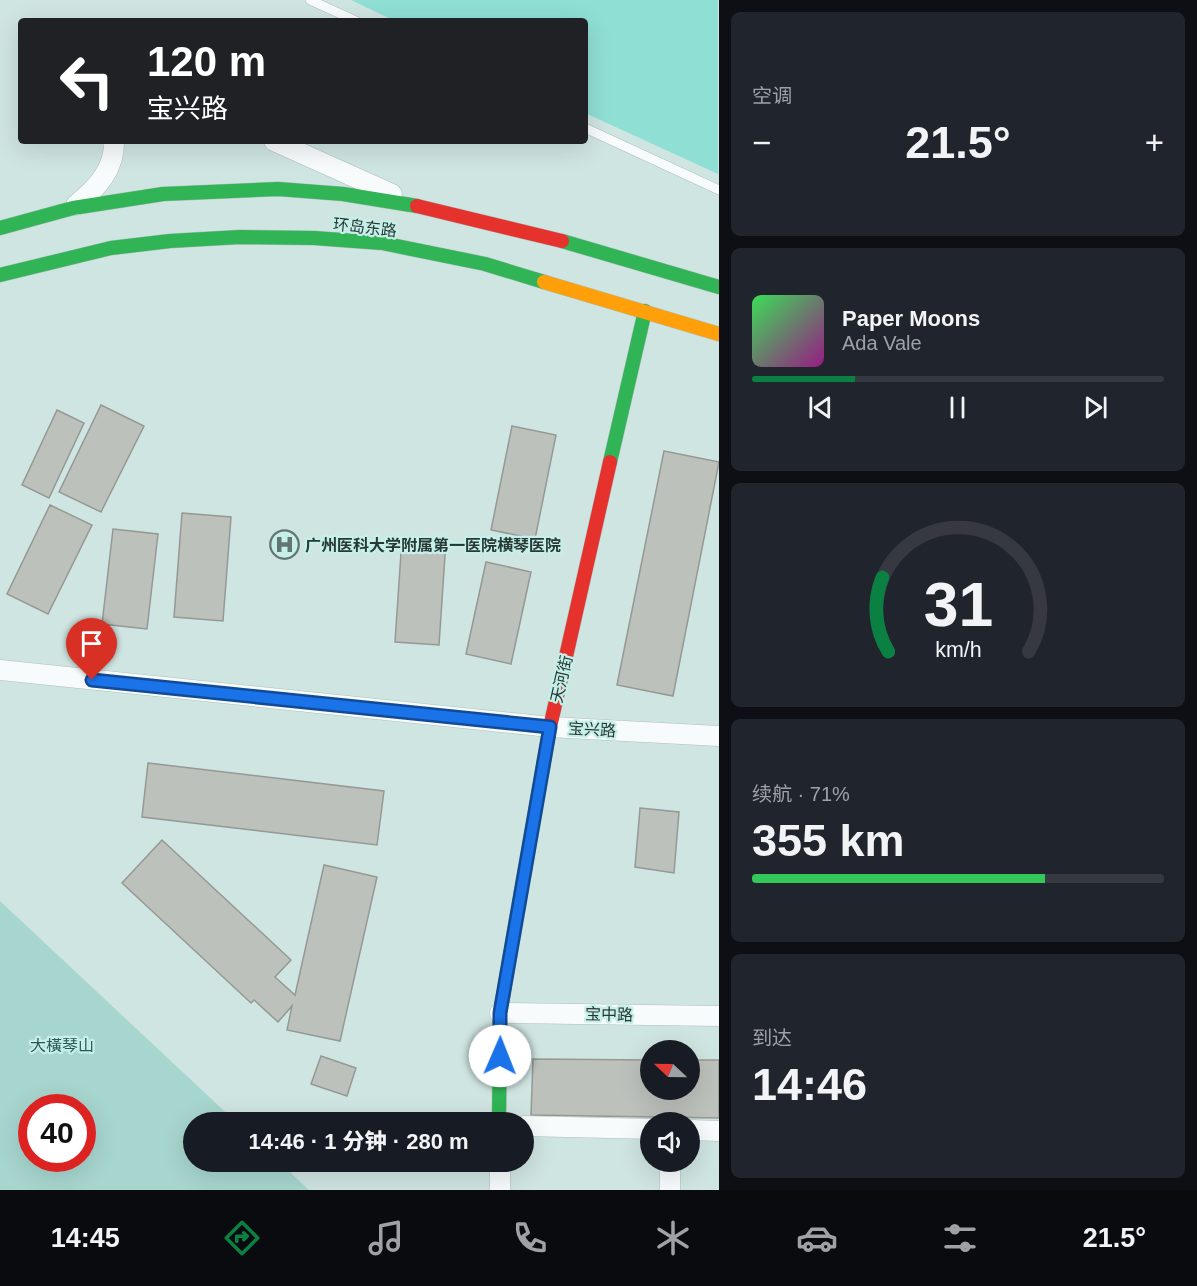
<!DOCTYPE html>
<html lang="zh">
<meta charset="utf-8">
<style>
:root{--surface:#171b24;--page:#20242c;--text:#f1f3f6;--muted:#9ea1a6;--line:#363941;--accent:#0b8043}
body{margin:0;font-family:Helvetica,"Noto Sans SC",sans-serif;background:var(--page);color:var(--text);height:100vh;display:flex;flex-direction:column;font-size:22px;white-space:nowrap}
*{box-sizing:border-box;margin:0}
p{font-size:20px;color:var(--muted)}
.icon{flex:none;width:33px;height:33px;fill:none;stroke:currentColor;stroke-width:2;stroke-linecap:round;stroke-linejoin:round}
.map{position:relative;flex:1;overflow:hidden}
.panel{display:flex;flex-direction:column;gap:12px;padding:12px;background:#0d0f14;width:478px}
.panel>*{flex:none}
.top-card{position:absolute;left:18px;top:18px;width:570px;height:126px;border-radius:6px;box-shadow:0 6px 24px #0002;background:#202124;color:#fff;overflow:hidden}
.needle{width:39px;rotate:292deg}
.fabs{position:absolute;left:640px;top:1040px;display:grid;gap:12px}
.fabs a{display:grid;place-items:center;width:60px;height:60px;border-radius:50%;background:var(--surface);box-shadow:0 6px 24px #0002;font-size:30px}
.speed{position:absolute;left:18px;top:1094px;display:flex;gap:12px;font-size:30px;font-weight:700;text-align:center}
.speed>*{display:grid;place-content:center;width:78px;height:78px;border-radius:50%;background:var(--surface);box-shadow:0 6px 24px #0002;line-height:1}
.speed .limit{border:9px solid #d22;background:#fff;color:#111}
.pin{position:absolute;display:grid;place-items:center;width:51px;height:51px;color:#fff;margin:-62px -26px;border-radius:50% 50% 50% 0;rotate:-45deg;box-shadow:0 0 6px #0007}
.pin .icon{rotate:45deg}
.me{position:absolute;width:66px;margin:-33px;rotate:1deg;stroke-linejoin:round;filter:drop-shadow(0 0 4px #0008)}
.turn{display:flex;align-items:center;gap:21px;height:126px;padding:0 30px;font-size:27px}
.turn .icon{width:78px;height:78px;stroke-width:2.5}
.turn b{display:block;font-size:42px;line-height:51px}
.big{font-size:45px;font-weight:800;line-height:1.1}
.panel .tile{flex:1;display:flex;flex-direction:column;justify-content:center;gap:9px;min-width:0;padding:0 21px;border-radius:9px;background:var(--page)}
.panel .dial{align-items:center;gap:0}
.dial svg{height:156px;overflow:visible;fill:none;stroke:var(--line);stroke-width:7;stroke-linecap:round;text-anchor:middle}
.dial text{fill:var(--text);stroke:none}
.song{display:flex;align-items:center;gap:18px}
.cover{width:72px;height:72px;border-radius:9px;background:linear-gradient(135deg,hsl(130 70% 55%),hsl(310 70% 35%))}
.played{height:6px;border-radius:3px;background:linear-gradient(90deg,var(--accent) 25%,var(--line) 25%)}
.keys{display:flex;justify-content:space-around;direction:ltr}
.heat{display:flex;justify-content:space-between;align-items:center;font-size:33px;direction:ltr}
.charge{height:9px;border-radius:4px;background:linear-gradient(90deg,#34c759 71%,var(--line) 0)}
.trip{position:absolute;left:183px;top:1112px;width:351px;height:60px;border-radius:30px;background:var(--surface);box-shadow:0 6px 24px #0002;font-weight:800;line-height:60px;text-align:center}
.tab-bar{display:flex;height:96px;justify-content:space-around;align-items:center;background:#090b0e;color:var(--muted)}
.tab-bar .icon{width:42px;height:42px}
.tab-bar .on{color:var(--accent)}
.tab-bar b{font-size:27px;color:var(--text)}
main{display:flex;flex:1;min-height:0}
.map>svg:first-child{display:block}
.green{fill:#a7d6cf;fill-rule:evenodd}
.water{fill:#8fdfd4}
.building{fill:#bcc1bc;stroke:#959995;stroke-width:1.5}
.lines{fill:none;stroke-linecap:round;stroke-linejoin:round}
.lane-casing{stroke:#adbfbd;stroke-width:10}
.street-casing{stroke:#adbfbd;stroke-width:21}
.fast-casing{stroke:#adbfbd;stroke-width:15}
.slow-casing{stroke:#adbfbd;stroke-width:15}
.jam-casing{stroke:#adbfbd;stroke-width:15}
.lane{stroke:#f8fbfb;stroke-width:9}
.street{stroke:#f8fbfb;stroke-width:20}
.fast{stroke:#30b455;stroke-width:14}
.slow{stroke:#ff9f0a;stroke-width:14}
.jam{stroke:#e5322d;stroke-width:14}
.route-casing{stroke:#114b97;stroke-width:15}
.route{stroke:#1a73e8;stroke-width:10}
.labels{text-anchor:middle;stroke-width:4.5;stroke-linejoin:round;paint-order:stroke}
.street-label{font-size:16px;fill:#273835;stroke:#c5efe8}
.poi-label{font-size:16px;font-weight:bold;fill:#273835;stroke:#c5efe8;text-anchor:start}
.park-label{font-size:16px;fill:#2b5a54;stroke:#c5efe8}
</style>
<main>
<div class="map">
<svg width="719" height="1190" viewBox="0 0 719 1190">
<rect width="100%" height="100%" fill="#cfe5e2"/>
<path class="green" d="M0 901 236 1122H194V1161H278L309 1190H0ZM32 1107H82V1158H32Z"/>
<path class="water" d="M351 0H718V174L585 113V21H395Z"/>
<g class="building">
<path d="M101 405 144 426 101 512 59 492Z"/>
<path d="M57 410 84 423 49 498 22 485Z"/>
<path d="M512 426 556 435 535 539 491 530Z"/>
<path d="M664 451 719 462 673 696 617 685Z"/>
<path d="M50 505 92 525 48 614 7 594Z"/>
<path d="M182 513 231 517 223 621 174 617Z"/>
<path d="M113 529 158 534 147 629 102 624Z"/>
<path d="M402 538 446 541 439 645 395 642Z"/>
<path d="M486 562 531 572 511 664 466 654Z"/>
<path d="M148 763 384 791 377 845 142 817Z"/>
<path d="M640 808 679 812 674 873 635 867Z"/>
<path d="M162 840 291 960 275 977 295 995 324 865 377 877 340 1041 287 1030 292 1006 278 1022 254 1000 251 1003 122 883Z"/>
<path d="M321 1056 356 1068 347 1096 311 1084Z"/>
<path d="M533 1059 651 1060V1089H690V1060H719V1118L531 1115Z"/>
</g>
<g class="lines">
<defs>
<g id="lane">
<path d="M310 0 356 21"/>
<path d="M585 128 719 190"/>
</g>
<g id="street">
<path d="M274 141 392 194"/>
<path d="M76 205C97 188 115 169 114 141"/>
<path d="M0 670 550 727 719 736"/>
<path d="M500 1013 719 1016"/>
<path d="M524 1126 651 1129"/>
<path d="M690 1130 719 1131"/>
<path d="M500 1161V1190"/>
<path d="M670 1190V1161"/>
</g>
<g id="fast">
<path d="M0 228 73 208 163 194 278 189 343 194 417 206"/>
<path d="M562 241 719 287"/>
<path d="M0 275 111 248 170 241 240 237 314 238 382 243 485 264 544 282"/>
<path d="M610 462 645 311"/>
<path d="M499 1122 500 1013 544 760"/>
</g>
<path id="slow" d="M544 282 719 334"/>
<g id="jam">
<path d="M417 206 562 241"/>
<path d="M544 760 550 727 610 462"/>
</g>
</defs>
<use href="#lane" class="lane-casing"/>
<use href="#street" class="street-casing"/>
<use href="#fast" class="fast-casing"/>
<use href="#slow" class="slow-casing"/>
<use href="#jam" class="jam-casing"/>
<use href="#lane" class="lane"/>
<use href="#street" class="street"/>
<use href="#fast" class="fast"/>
<use href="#slow" class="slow"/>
<use href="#jam" class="jam"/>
</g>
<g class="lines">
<defs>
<path id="route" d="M92 680 550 727 500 1013V1056"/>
</defs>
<use href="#route" class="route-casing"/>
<use href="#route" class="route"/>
</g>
<defs>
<symbol id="hospital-ring" viewBox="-11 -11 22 22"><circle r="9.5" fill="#c5efe8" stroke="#627572" stroke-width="1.5"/><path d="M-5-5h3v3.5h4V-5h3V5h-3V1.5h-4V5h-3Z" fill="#627572"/></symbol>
</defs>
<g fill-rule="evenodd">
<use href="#hospital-ring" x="268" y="528" width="33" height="33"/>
</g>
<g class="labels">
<g class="street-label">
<text transform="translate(365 227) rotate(6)" y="6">环岛东路</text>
<text transform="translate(561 679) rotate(-77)" y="6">天河街</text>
<text transform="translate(592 729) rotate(3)" y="6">宝兴路</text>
<text transform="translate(609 1014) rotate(1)" y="6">宝中路</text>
</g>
<g class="poi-label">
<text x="305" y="551">广州医科大学附属第一医院横琴医院</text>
</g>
<g class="park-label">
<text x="62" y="1051">大橫琴山</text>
</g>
</g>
</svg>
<div class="fabs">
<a><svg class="needle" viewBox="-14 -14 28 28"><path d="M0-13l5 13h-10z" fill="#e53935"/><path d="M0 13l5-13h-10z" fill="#9ea1a6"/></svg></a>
<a><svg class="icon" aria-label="sound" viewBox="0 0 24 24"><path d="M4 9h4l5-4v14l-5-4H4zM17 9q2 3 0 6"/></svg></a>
</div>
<div class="speed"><div class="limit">40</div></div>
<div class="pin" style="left:92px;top:680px;background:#d93025"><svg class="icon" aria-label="arrive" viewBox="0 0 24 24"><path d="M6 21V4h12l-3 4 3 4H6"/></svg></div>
<svg class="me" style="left:500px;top:1056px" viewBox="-20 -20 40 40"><circle r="19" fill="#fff"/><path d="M0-13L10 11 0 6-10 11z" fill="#1a73e8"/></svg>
<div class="trip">14:46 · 1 分钟 · 280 m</div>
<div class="top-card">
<div class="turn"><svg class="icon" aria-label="left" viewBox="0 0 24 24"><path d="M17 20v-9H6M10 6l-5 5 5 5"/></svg><div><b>120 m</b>宝兴路</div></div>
</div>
</div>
<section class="panel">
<div class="tile"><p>空调</p>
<div class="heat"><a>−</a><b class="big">21.5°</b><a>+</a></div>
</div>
<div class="tile">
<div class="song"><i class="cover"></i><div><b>Paper Moons</b><p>Ada Vale</p></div></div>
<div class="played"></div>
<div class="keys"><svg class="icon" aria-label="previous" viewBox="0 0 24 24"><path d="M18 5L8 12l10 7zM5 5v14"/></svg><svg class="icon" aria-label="pause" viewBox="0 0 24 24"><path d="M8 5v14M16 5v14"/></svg><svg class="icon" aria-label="next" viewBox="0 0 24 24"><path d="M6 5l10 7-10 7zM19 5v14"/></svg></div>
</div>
<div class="tile dial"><svg viewBox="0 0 100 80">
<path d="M14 69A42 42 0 1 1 86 69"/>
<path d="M14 69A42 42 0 0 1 11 31" stroke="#0b8043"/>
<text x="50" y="56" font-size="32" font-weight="700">31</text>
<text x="50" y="72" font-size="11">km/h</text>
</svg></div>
<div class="tile"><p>续航 · 71%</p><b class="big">355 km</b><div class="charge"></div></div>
<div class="tile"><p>到达</p><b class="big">14:46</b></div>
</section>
</main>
<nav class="tab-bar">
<b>14:45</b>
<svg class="icon on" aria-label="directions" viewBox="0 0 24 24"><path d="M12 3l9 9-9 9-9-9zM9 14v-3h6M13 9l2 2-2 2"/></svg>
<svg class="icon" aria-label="music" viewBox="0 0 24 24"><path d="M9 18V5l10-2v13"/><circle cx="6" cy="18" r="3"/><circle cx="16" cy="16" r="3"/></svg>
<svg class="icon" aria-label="phone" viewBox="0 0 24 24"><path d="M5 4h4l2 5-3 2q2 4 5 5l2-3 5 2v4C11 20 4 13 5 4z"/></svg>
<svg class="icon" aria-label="climate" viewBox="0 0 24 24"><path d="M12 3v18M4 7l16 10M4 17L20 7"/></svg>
<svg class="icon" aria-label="car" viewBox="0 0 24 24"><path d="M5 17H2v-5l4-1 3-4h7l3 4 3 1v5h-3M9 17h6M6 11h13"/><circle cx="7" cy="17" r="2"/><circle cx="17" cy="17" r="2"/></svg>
<svg class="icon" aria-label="filters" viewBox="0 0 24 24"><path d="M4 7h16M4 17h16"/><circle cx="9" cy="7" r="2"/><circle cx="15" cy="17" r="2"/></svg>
<b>21.5°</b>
</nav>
